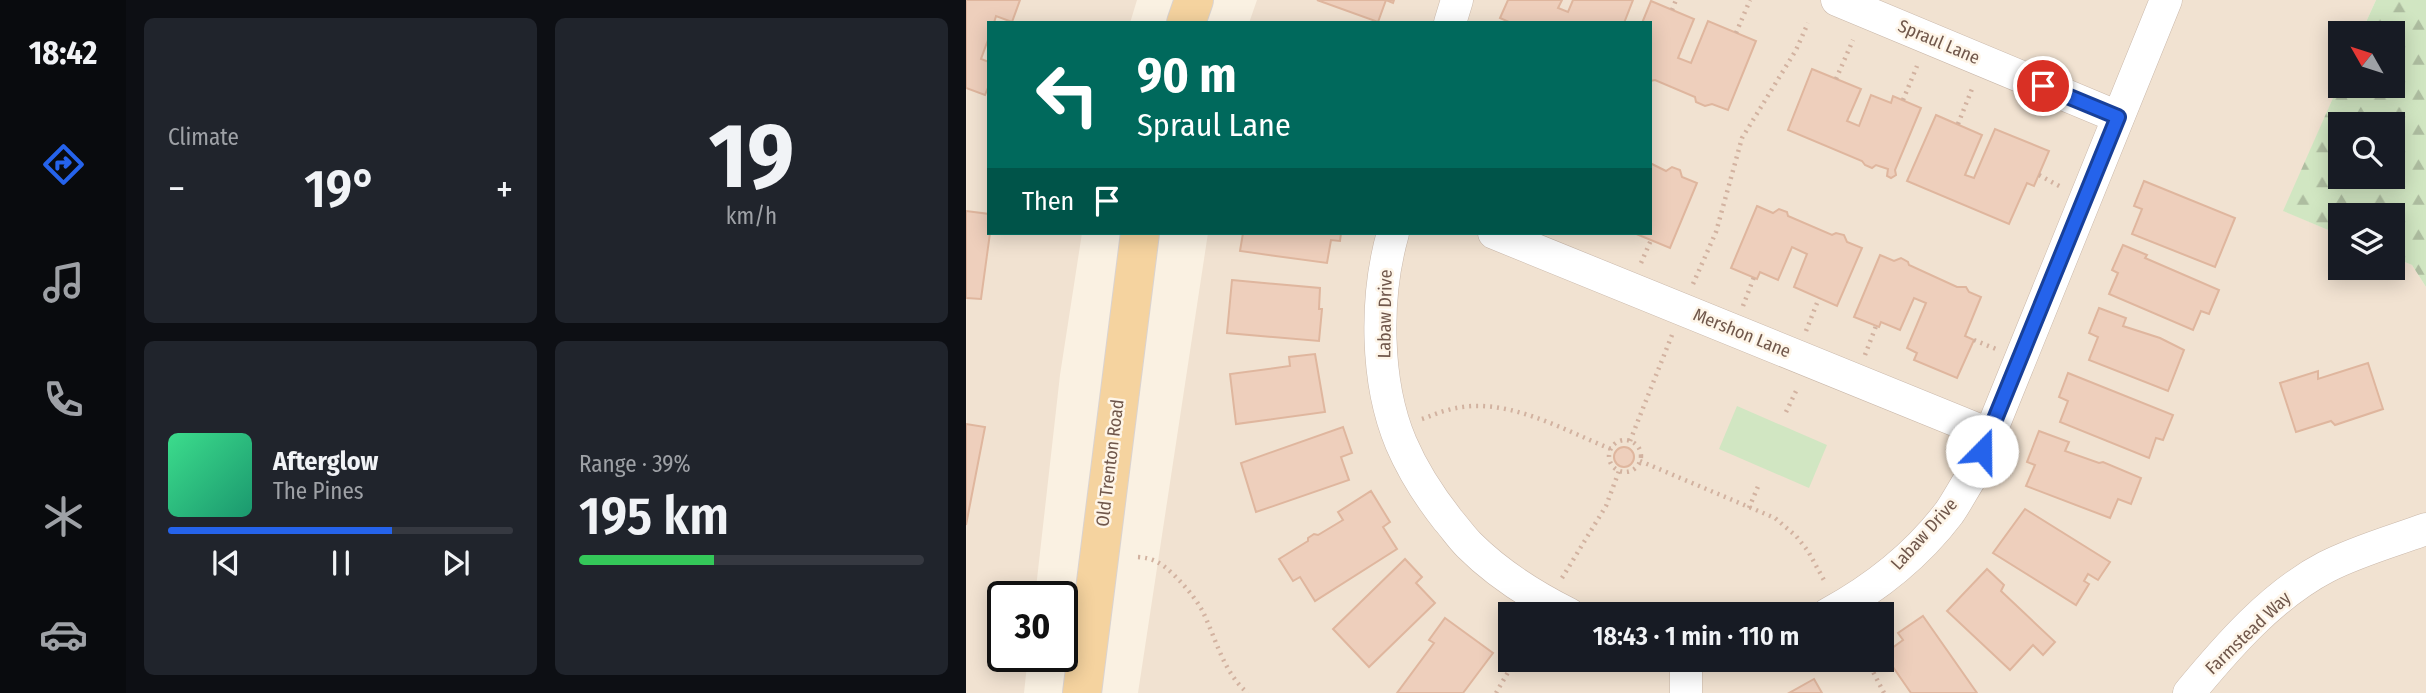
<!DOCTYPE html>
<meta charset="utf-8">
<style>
:root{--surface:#171b24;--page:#20242c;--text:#f1f3f6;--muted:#9ea1a6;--line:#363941;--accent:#2563eb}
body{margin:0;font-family:"Fira Sans Condensed",sans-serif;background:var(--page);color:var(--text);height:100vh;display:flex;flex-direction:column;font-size:26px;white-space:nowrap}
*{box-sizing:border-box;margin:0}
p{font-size:23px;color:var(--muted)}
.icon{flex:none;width:38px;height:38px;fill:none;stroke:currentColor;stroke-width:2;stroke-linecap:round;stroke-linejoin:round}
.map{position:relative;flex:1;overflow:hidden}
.details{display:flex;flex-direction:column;gap:18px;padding:18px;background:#0d0f14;width:840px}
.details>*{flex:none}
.top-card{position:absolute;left:21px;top:21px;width:665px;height:214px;border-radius:0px;box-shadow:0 4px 18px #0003;background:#00695c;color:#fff;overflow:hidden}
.needle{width:46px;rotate:309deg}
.controls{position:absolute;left:1362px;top:21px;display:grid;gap:14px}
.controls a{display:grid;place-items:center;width:77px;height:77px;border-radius:0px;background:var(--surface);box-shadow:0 4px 18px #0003;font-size:35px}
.speed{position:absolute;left:21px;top:581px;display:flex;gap:14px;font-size:35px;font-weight:700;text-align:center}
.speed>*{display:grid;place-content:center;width:91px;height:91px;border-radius:50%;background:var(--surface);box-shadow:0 4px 18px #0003;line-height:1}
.speed .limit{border:4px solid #111;border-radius:10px;background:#fff;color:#111}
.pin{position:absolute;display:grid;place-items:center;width:60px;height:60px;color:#fff;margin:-30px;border:4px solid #fff;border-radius:50%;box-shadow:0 2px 7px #0007}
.me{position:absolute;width:77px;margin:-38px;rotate:22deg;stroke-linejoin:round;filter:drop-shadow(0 0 5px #0008)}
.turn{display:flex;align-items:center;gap:24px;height:147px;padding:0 35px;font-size:32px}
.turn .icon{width:91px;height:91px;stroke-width:2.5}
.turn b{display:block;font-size:49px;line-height:60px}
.then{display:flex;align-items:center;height:66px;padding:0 35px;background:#0003;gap:14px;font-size:26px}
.big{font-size:52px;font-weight:600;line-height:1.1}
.details .tile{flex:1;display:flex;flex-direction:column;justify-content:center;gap:10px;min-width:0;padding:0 24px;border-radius:10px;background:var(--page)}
.details .dial{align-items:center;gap:0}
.dial b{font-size:91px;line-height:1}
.song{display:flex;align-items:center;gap:21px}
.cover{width:84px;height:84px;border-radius:10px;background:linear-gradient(135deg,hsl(150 70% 55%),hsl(160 70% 35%))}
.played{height:7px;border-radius:4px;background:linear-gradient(90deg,var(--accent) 65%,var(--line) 65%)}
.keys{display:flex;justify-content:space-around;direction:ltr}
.heat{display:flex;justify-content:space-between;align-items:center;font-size:38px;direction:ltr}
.charge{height:10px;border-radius:5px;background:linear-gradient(90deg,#34c759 39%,var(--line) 0)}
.details .tiles{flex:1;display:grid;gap:18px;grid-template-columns:repeat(2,1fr)}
.trip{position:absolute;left:532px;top:602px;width:396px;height:70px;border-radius:0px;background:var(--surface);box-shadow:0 4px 18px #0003;font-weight:600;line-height:70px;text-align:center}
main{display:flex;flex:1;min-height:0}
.dock{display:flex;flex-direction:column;width:126px;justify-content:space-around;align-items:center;background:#090b0e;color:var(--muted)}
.dock .icon{width:49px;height:49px}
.dock .on{color:var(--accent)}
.dock b{font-size:32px;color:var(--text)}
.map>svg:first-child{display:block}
.residential{fill:#f1e2d1;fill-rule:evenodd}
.forest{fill:url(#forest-firs);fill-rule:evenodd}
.green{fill:#d1e6c2}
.building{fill:#eecfbc;stroke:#dfb69e;stroke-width:2}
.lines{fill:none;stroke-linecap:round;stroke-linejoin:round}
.minor-casing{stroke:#cab8aa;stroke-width:33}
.major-casing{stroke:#dad3d0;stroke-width:40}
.path{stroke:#d2b2a0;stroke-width:4.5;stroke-dasharray:2 5;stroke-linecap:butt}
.minor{stroke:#fff;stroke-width:32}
.major{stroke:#f5d39f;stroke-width:38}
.route-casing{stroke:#184099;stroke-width:18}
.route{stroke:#2563eb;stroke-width:12}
.labels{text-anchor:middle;stroke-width:5;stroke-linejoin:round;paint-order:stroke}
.street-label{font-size:18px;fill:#70574b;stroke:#fef5e8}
</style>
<main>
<nav class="dock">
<b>18:42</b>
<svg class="icon on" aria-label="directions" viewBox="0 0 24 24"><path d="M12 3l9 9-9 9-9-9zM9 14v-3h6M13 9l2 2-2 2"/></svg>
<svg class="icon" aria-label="music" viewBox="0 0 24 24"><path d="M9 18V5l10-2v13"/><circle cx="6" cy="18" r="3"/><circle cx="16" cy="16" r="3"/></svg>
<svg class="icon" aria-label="phone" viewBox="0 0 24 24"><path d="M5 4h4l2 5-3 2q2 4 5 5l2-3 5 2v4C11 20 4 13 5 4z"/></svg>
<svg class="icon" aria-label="climate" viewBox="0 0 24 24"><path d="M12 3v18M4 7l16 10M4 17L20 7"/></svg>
<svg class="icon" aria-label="car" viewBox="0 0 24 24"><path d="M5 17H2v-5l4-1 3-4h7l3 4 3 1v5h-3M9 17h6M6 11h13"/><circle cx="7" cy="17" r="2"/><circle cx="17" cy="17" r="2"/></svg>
</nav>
<section class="details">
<div class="tiles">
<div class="tile"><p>Climate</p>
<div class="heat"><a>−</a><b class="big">19°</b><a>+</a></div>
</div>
<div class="tile dial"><b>19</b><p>km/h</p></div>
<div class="tile">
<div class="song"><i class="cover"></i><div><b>Afterglow</b><p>The Pines</p></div></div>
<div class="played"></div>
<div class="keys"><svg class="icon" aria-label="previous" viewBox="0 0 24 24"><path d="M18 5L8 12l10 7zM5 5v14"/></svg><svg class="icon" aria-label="pause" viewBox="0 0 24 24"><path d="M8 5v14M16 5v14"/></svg><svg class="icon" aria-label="next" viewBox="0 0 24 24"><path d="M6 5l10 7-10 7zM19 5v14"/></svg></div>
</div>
<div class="tile"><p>Range · 39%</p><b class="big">195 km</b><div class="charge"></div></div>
</div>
</section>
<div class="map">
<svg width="1460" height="693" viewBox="0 0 1460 693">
<defs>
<pattern id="forest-firs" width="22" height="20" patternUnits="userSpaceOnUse" patternTransform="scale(1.75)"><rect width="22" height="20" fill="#d1e6c2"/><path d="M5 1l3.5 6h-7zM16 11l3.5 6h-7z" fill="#aebda0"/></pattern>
</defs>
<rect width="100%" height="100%" fill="#faf1e2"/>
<g class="residential">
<path d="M0 0H171L164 23H23V233H116L94 375 69 597H37V656H62L58 693H0Z"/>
<path d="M291 0H1410L1395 33H1374V82L1318 211 1374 235V268H1426V257L1446 265 1460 287V693H172L242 233H684V23H283ZM544 614H915V660H544Z"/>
</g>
<path class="forest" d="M1410 0H1460V287L1446 265 1426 257V215H1374V235L1317 211 1374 82V86H1426V33H1395ZM1374 124H1426V177H1374Z"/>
<path class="green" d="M771 406 861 445 843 488 753 449Z"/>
<g class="building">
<path d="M0 0H54L46 22 30 16 28 23H23V37L15 59 23 62V85L19 95 0 88Z"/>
<path d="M351 0H428L427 3 420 0 412 22Z"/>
<path d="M542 0H596L592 8 602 12 607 0H667L658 23H545L534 18Z"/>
<path d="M685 1 728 19 712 58 725 63 742 21 790 41 762 110 746 104 739 106 730 102 729 97 689 80 684 81V23H676Z"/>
<path d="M846 69 895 89 881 121 893 126 905 95 925 103 927 96 955 108 929 170 930 175 925 178 921 176 922 169 910 165 906 168 899 165 896 161 822 130Z"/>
<path d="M970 115 1016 135 999 175 1008 178 1029 129 1083 151 1068 186 1061 183 1043 224 941 181Z"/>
<path d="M684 163 700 171 706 167 714 170 716 177 731 183 704 248 668 233H684Z"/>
<path d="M1178 181 1269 218 1249 267 1166 234 1176 209 1168 206Z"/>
<path d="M791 206 807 213 813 209 821 212 822 216 866 235 870 233 878 235 881 242 896 248 871 306 828 287 841 254 826 247 812 280 794 272 791 279 765 268Z"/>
<path d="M0 211 23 214 24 233 15 299 0 298Z"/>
<path d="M277 233H375L374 241 365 240 361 263 274 251Z"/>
<path d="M1157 245 1181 255 1179 258 1253 290 1243 314 1235 311 1227 330 1143 294 1152 273 1146 270Z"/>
<path d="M914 255 928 261 935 258 942 262 943 265 991 287H1000L1003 292 1015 297 999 336 1008 340 991 378 948 360 951 353 941 348 960 303 948 298 934 330 915 322 913 327 888 317Z"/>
<path d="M266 280 354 288 353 309H356L353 341 261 333Z"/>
<path d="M1133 308 1160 318 1157 326 1194 338 1218 350 1202 391 1123 360 1132 337 1123 333Z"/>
<path d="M349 354 359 412 270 424 264 374 324 366 323 357Z"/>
<path d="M1402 363 1417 409 1369 425 1365 421 1330 432 1314 383 1352 371V379Z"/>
<path d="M1102 373 1207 415 1197 440 1190 438 1183 458 1094 422 1102 401 1093 397Z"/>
<path d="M0 424 19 427 0 525Z"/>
<path d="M377 427 386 453 375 457 383 480 290 512 275 463Z"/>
<path d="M1073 431 1103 442 1099 451 1133 463 1137 462 1175 478 1165 504 1152 499 1144 518 1060 486 1069 465 1061 462Z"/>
<circle cx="658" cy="457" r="10"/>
<path d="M405 491 424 522 417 527 431 549 349 601 334 577 327 581 313 559 342 541V538L348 534 352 535 377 520 372 512Z"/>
<path d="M1059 509 1144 562 1132 580 1122 574 1118 581 1123 584 1110 605 1027 553Z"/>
<path d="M439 559 456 577 450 583 469 603 403 667 367 629Z"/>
<path d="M1021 569 1038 585 1035 591 1089 642 1077 655 1067 645 1044 670 981 611Z"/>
<path d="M957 616 1011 693H945L918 654 937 640 932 633Z"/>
<path d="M479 618 527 653 497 693H431L468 643 463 640Z"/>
<path d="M848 679 856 693H823Z"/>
</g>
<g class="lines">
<defs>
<g id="minor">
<path d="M871 0 1152 117"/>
<path d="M484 23 491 0"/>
<path d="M427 233C409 296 409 381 435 443 447 471 463 496 482 520 489 528 495 537 503 545 532 574 567 596 603 614"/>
<path d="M528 233 1023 434"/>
<path d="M862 614C908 589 951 555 983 513 992 500 1000 484 1009 471L1200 0"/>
<path d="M720 660V693"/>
<path d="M1223 693C1261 647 1306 595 1360 567 1391 551 1427 541 1460 529"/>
</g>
<g id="major">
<path d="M220 23 228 0"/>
<path d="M116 693 174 233"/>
</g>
</defs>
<use href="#minor" class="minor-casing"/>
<use href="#major" class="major-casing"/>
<g class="path">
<path d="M706 10 710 0"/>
<path d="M770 33 784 0"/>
<path d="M870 79 887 40"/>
<path d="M937 100 951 66"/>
<path d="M992 124 1006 89"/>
<path d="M1073 175 1095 187"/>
<path d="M675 263 685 240"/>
<path d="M727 284 750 232 776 138 830 50 842 23"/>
<path d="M777 306 788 277"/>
<path d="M840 331 853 298"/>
<path d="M1008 340 1030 349"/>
<path d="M899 355 910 326"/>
<path d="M820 412 832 387"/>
<path d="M456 419C465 416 473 412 482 410 537 394 595 429 645 449"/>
<circle cx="659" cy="456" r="16"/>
<path d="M664 441 706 335"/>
<path d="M674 461 809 518 830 536 842 551 859 582"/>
<path d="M783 508 793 484"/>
<path d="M172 557C187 558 195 563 206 573 218 585 229 597 237 612 250 639 258 674 282 693"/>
<path d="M596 578 640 506 653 471"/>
<path d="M901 660 918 693"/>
<path d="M530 693 549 660"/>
</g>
<use href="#minor" class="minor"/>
<use href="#major" class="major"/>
</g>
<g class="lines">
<defs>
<path id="route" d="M1016 451 1152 117 1077 86"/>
</defs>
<use href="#route" class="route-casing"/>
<use href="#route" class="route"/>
</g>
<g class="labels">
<g class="street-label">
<text transform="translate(973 42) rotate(23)" y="6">Spraul Lane</text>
<text transform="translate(419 314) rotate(-89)" y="6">Labaw Drive</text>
<text transform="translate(776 333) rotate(22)" y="6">Mershon Lane</text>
<text transform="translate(144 463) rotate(-83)" y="6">Old Trenton Road</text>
<text transform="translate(958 534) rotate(-48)" y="6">Labaw Drive</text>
<text transform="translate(1282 633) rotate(-44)" y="6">Farmstead Way</text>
</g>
</g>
</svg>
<div class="controls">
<a><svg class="needle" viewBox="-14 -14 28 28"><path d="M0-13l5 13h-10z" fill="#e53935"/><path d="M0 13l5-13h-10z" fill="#9ea1a6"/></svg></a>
<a><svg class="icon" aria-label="search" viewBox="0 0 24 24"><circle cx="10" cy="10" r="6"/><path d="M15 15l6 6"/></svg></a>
<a><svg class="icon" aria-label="layers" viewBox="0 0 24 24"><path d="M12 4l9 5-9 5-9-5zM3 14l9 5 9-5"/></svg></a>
</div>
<div class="speed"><div class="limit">30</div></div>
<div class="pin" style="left:1077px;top:86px;background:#d93025"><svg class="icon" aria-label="arrive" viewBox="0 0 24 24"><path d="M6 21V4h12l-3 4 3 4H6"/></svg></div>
<svg class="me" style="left:1016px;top:451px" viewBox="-20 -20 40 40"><circle r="19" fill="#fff"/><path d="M0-13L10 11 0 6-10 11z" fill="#2563eb"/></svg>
<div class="trip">18:43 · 1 min · 110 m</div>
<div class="top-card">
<div class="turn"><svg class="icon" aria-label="left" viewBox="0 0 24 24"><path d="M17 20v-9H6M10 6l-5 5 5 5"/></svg><div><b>90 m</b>Spraul Lane</div></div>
<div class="then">Then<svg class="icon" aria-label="arrive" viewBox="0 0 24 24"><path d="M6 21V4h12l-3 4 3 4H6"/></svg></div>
</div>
</div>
</main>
